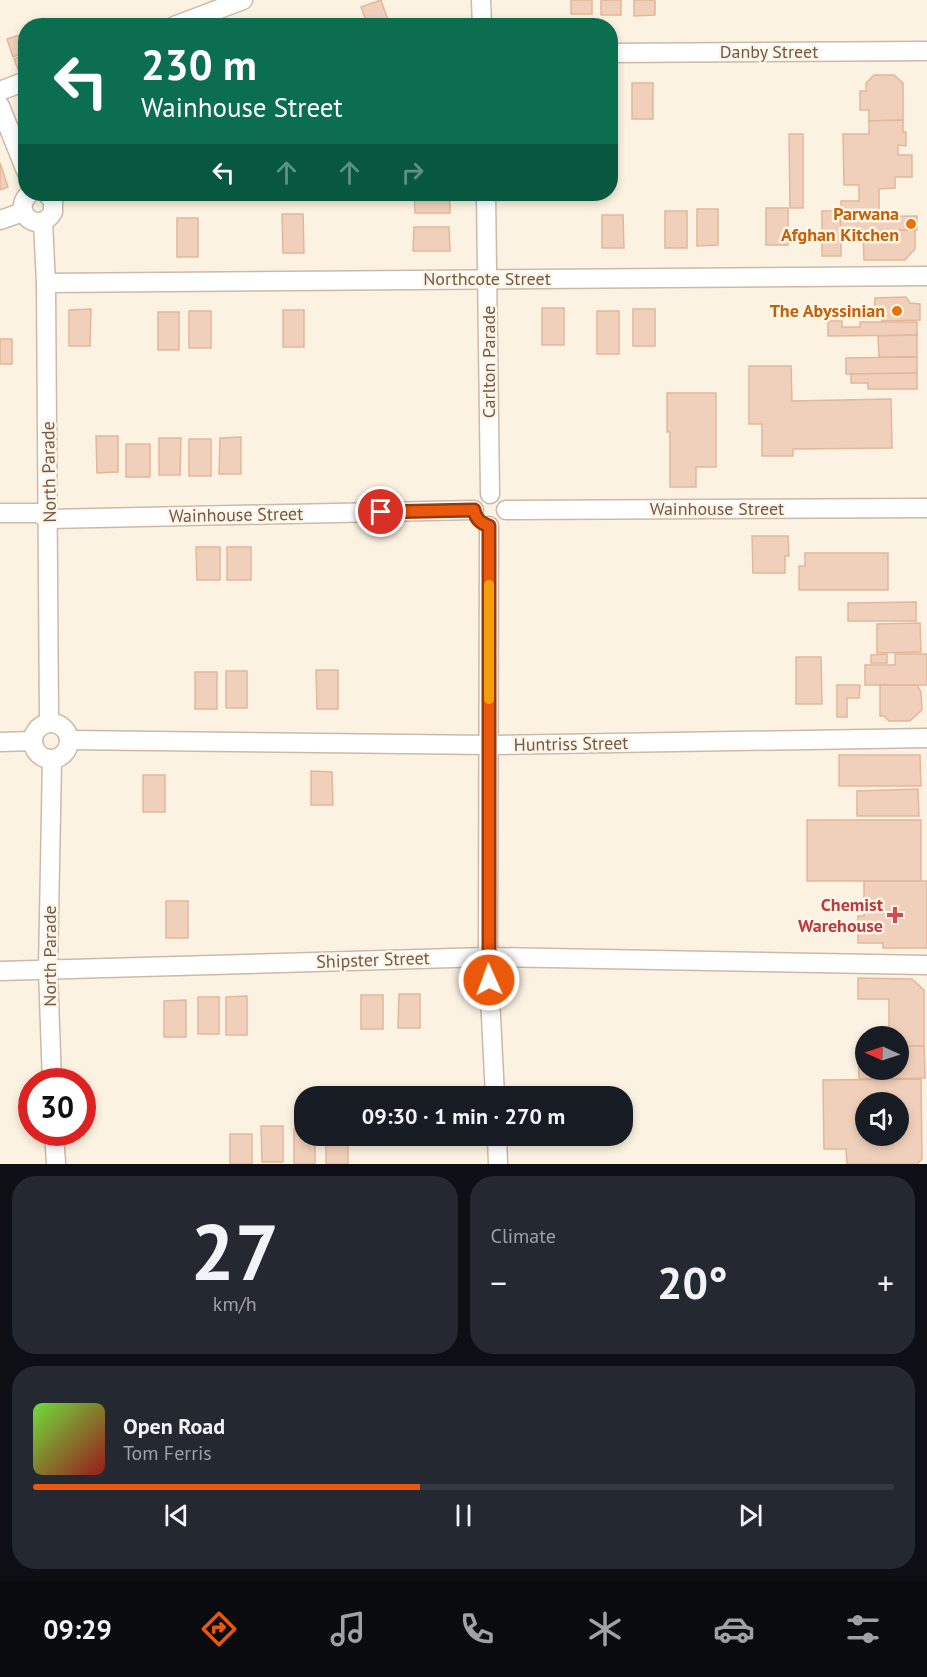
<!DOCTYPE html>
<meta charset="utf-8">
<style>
:root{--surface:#171b24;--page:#242831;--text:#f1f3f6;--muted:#9ea1a6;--line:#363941;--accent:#ea580c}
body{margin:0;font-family:"PT Sans",sans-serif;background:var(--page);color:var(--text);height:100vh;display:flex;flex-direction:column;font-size:22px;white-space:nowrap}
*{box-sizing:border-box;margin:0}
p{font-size:20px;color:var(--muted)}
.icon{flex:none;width:33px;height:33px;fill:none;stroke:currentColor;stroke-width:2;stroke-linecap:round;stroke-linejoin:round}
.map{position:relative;height:1164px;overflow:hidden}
.details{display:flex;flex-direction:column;gap:12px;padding:12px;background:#0d0f14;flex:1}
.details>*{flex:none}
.guide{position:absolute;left:18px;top:18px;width:600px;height:183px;border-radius:24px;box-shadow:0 3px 9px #0003;background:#0b6e4f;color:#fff;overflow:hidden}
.needle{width:39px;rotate:273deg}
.tools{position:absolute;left:855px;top:1026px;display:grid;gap:12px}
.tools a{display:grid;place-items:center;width:54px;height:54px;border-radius:50%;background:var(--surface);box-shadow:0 3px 9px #0003;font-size:30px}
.speed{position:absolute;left:18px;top:1068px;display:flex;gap:12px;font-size:30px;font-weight:700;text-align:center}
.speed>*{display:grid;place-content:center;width:78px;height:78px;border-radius:50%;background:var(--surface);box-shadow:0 3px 9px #0003;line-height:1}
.speed .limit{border:9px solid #d22;background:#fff;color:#111}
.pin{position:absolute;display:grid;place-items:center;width:51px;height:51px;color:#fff;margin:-26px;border:3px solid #fff;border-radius:50%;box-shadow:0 2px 6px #0007}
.me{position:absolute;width:66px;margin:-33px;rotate:358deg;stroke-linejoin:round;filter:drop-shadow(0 0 4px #0008)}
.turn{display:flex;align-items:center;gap:21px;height:126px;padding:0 24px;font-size:27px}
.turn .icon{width:78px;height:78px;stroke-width:2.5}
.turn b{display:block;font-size:42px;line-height:51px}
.lanes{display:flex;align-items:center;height:57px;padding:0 24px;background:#0003;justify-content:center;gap:30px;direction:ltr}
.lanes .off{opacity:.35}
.big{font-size:45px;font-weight:600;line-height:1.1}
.details .tile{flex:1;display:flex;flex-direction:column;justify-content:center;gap:9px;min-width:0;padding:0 21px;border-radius:24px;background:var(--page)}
.details .dial{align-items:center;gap:0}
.dial b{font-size:78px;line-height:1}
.song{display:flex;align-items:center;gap:18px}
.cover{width:72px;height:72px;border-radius:9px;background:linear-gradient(135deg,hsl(100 70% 55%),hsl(0 70% 35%))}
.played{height:6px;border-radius:3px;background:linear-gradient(90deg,var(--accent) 45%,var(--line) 45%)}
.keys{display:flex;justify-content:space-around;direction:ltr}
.heat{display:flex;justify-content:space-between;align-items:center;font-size:33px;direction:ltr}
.details .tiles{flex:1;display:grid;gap:12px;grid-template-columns:1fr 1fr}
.tile:last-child{grid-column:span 2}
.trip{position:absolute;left:294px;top:1086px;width:339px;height:60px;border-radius:24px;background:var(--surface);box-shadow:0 3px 9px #0003;font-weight:600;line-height:60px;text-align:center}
.tab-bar{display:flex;height:96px;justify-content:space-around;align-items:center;background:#090b0e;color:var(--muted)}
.tab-bar .icon{width:42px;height:42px}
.tab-bar .active{color:var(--accent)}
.tab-bar b{font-size:27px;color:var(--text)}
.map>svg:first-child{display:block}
.building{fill:#f0d0ba;stroke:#e2b79b;stroke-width:1.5;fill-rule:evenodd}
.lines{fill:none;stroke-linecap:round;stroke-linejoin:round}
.minor-casing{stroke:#ccb9a9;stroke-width:21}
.minor{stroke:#fff;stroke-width:18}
.route-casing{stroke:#983908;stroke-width:15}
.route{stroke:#ea580c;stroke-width:10}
.slow{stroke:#f59e0b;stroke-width:10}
.food-dot{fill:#e8710a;stroke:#fff6e8;stroke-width:2}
.health-dot{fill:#e0444e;stroke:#fff6e8;stroke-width:2}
.labels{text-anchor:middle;stroke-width:5;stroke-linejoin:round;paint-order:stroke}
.street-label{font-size:18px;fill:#725849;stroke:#fff6e8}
.food-label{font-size:18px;font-weight:bold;fill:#c56008;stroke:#fff6e8;text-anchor:end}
.health-label{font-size:18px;font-weight:bold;fill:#be3a42;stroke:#fff6e8;text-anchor:end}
</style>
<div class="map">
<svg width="927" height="1164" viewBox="0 0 927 1164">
<rect width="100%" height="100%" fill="#fcf2e2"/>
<g class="building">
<path d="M381 0 390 26H368L361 7Z"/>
<rect x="571" y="0" width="21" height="14"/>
<rect x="601" y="0" width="20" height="15"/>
<path d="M634 0H655V15L634 16Z"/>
<path d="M26 33V52L13 57 7 39Z"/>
<path d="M26 55V75L21 77 14 59Z"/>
<path d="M874 75H894L903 83V120L869 121V110H860V91H866V83Z"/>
<rect x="632" y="83" width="21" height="36"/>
<path d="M903 120V132H906V146L898 145V155H912V177H895V188L879 189V215L841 216V201H859V185H844L843 134H869V121Z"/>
<path d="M789 134H803V208H790Z"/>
<path d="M0 163 8 187 0 190Z"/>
<path d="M414 194H450V213H415Z"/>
<rect x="766" y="208" width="22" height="37"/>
<path d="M697 209H718V245L697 246Z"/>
<rect x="665" y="211" width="22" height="37"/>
<rect x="822" y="211" width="19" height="45"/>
<path d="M282 214H303L304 253H283Z"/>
<path d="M602 215H623L624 248H602Z"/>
<path d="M917 216V230L841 231 840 217Z"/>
<rect x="177" y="218" width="21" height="39"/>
<path d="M414 227H449L450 251H413Z"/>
<path d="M915 230V249L905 260H864L863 231Z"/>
<path d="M906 297 910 303 920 304V320L882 321 881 318 874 317 875 298Z"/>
<rect x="542" y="308" width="22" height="37"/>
<path d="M91 309 90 346H69V310Z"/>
<rect x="633" y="309" width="22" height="37"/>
<rect x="283" y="310" width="21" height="37"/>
<rect x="189" y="311" width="22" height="37"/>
<rect x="597" y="311" width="22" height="43"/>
<rect x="158" y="312" width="21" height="38"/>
<path d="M828 321H842V327H860V322H917V335L828 336Z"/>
<path d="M917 335V357H879L878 336Z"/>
<rect x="0" y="339" width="12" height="25"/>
<path d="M917 357V373L846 374V358Z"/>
<path d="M749 366H791L792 401 891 399 892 448 793 449V456H762V424H749Z"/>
<path d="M917 373V389H868V383H851V374Z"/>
<path d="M667 393H716V467H696V487H670V432H667Z"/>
<path d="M96 436H118V472L97 473Z"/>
<path d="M241 437V474H219L220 438Z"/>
<path d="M159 438H181L180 475H159Z"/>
<rect x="189" y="439" width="22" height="37"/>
<rect x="126" y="444" width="24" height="33"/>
<path d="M752 536H788L789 556H785V573H753Z"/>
<path d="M196 547H220V580H197Z"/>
<rect x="227" y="547" width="24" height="33"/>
<path d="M805 553H888V590H799V566H805Z"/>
<path d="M916 602V621H848V603Z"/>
<path d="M920 623 921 652 877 653V624Z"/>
<path d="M887 654V663H871V655Z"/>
<path d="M895 654H927V685H865V665H895Z"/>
<path d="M796 657H821L822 704H796Z"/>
<path d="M316 670H338V709H317Z"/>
<rect x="226" y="671" width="21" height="37"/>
<rect x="195" y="672" width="22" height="37"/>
<path d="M837 685H860L859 698H847V717H837Z"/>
<path d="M880 685H917L921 692 922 710 910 721H889L884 716H880Z"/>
<path d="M839 755H920L921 786H839Z"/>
<path d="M311 771 332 772 333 805H311Z"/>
<rect x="143" y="775" width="22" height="37"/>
<path d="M918 789 919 816H857V791Z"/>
<rect x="807" y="820" width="114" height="61"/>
<path d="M864 881H927V948H883V943H858V916H864Z"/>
<rect x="166" y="901" width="22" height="37"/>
<path d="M858 978 912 979 924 990V1046H898V1036H889V999H858Z"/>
<path d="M399 994H420V1028H398Z"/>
<rect x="361" y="995" width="22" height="34"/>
<path d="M247 996V1035H226V997Z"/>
<rect x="198" y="997" width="21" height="37"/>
<path d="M186 1000V1037H164V1001Z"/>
<path d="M898 1046H924L925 1078 859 1079 858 1047H866V1070H898Z"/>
<path d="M921 1079 922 1159 917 1164H847L846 1149H824L823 1080ZM866 1102H898V1136H866Z"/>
<path d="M261 1126H283V1162H262Z"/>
<path d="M294 1129H304V1136H315V1164H294Z"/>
<rect x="230" y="1134" width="22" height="30"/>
<rect x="326" y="1136" width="22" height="28"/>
</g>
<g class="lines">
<defs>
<g id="minor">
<path d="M481 0 482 26"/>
<path d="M174 26 243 0"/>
<path d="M610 53 927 51"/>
<path d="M0 91 26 81"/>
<path d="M0 106 26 171"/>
<path d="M29 194C10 212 39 236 53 212V201L47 194"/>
<path d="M486 194 490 494"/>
<path d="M0 220 23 212"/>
<path d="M43 222 46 283 49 722"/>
<path d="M46 283 927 276"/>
<path d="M506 510 927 508"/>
<path d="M0 513H38L49 519 474 510"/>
<path d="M489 526 488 957 495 1096"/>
<circle cx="51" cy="741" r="18"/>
<path d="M70 740 490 745 927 738"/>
<path d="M0 742 33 741"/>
<path d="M52 759 48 971 52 1082"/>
<path d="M0 971 488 957 927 965"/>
<path d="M54 1132 56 1164"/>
<path d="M497 1136 498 1164"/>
</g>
</defs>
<use href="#minor" class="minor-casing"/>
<use href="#minor" class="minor"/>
</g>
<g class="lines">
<defs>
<path id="route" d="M381 512 474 510C476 519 480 523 489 526V980"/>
</defs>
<use href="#route" class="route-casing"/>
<use href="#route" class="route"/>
<path class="slow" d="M489 585V699"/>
</g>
<g class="food-dot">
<circle cx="911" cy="224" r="6"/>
<circle cx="897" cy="311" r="6"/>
</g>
<path class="health-dot" d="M892 906h6v6h6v6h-6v6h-6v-6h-6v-6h6z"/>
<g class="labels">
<g class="street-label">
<text x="769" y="58">Danby Street</text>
<text x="487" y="285">Northcote Street</text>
<text transform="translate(489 362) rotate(-90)" y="6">Carlton Parade</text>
<text transform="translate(49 472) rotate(-91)" y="6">North Parade</text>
<text x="717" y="515">Wainhouse Street</text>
<text transform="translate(236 515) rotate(-1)" y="6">Wainhouse Street</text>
<text transform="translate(571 744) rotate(-1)" y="6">Huntriss Street</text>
<text transform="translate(50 956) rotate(-90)" y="6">North Parade</text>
<text transform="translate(373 960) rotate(-2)" y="6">Shipster Street</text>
</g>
<g class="food-label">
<text x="899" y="220">Parwana<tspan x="899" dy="21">Afghan Kitchen</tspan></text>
<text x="885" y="317">The Abyssinian</text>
</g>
<g class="health-label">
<text x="883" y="911">Chemist<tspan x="883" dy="21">Warehouse</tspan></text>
</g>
</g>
</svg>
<div class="tools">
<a><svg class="needle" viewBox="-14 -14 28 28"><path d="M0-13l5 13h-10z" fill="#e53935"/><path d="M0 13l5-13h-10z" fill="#9ea1a6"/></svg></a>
<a><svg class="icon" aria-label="sound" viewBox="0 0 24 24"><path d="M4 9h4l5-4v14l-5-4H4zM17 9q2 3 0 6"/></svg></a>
</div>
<div class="speed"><div class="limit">30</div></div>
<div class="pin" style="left:381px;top:512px;background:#d93025"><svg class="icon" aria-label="arrive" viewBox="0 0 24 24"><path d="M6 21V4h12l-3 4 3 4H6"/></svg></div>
<svg class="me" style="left:489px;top:980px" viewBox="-20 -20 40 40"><circle r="17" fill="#ea580c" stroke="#fff" stroke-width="3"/><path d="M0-11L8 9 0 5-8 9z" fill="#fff"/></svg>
<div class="trip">09:30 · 1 min · 270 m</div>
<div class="guide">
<div class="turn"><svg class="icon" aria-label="left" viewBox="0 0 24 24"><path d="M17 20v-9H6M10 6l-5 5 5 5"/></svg><div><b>230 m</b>Wainhouse Street</div></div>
<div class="lanes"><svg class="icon" aria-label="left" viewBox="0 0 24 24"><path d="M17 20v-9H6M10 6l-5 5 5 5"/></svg><svg class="icon off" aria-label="ahead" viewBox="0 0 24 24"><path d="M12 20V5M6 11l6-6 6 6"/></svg><svg class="icon off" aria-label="ahead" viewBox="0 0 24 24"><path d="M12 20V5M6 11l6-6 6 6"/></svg><svg class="icon off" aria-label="right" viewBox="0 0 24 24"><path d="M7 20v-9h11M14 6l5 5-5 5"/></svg></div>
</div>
</div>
<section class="details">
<div class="tiles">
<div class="tile dial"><b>27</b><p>km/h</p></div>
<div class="tile"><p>Climate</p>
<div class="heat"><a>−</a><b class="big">20°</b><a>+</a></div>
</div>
<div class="tile">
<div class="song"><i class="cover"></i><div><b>Open Road</b><p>Tom Ferris</p></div></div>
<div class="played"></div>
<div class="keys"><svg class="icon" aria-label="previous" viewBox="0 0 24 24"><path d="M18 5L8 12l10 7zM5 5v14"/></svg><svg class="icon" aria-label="pause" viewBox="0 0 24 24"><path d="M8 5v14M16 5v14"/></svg><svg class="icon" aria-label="next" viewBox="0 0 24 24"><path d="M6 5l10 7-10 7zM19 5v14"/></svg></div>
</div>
</div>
</section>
<nav class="tab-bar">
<b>09:29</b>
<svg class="icon active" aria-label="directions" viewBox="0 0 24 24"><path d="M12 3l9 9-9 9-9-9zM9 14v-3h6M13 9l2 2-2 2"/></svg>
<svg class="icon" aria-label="music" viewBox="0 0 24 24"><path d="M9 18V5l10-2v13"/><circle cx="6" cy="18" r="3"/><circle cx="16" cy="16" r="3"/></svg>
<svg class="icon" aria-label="phone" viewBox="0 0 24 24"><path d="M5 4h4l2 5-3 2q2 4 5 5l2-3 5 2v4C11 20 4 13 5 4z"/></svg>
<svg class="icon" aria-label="climate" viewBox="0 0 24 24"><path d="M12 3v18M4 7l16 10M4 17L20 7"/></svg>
<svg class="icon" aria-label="car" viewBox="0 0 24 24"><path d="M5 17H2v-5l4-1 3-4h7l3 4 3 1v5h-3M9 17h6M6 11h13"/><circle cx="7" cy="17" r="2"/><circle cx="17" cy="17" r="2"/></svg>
<svg class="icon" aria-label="filters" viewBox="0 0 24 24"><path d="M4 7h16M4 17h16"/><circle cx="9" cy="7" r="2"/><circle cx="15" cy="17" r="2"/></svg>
</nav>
